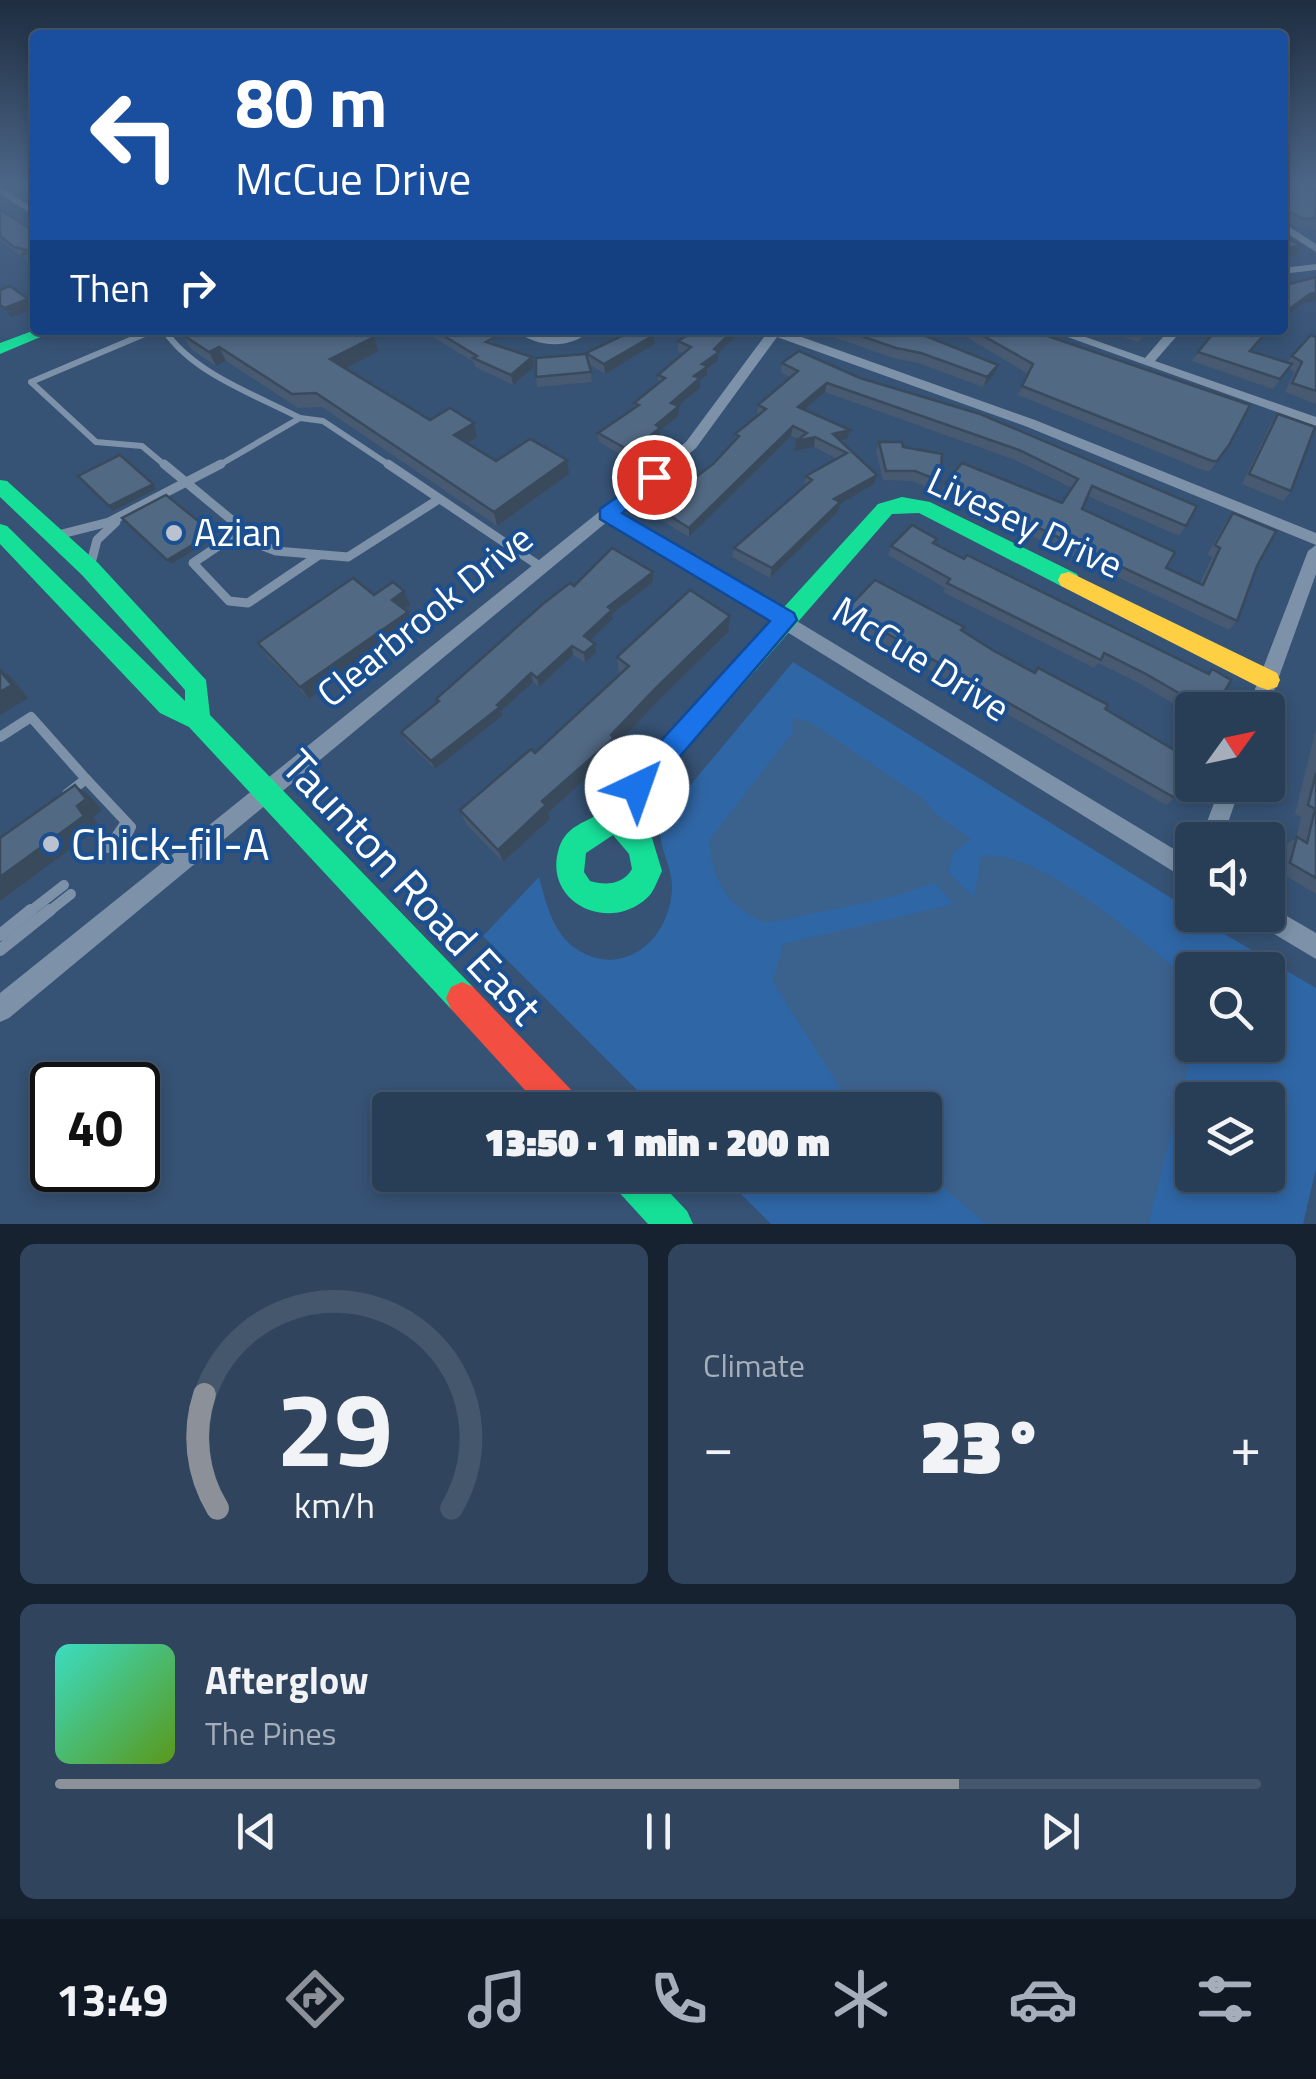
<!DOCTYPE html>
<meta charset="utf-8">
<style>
:root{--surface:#283e57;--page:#30455d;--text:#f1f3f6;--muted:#a5aeba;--line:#44576d;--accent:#8c9099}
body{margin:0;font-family:"Titillium Web",sans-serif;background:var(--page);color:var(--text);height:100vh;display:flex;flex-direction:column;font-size:38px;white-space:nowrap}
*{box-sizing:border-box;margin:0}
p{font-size:32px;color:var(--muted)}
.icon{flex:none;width:55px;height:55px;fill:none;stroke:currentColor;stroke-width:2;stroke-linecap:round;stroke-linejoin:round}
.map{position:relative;height:1224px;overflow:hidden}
.panel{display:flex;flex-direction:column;gap:20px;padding:20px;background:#162230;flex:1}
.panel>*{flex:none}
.guide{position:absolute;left:30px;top:30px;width:1258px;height:305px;border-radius:10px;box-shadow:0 5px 15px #0003,0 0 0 2px var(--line);background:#1a4fa0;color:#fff;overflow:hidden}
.needle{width:65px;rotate:57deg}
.tools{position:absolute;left:1175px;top:692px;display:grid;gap:20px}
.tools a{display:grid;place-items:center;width:110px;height:110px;border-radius:10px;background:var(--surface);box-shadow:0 5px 15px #0003,0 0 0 2px var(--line);font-size:50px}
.speed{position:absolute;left:30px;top:1062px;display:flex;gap:20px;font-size:50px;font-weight:700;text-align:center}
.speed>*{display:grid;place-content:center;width:130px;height:130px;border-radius:50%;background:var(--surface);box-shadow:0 5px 15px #0003,0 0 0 2px var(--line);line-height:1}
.speed .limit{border:5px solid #111;border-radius:15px;background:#fff;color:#111}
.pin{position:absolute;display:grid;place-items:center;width:85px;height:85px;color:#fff;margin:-42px;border:5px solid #fff;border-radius:50%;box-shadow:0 2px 10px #0007}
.me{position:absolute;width:110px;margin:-55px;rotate:42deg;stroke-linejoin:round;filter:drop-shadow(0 0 8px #0008)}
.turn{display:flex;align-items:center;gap:35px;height:210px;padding:0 40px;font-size:45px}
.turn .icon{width:130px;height:130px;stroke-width:2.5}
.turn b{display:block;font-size:70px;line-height:85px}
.then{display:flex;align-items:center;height:95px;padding:0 40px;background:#0003;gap:20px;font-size:38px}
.big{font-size:75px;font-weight:800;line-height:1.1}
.panel .tile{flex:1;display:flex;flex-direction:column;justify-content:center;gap:15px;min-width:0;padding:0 35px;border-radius:15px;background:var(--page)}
.panel .dial{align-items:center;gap:0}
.dial svg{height:260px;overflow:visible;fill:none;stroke:var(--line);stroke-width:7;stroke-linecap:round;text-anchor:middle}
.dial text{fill:var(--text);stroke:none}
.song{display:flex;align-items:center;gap:30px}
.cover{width:120px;height:120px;border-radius:15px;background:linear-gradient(135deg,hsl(170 70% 55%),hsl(90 70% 35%))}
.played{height:10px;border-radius:5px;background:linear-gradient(90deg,var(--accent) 75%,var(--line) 75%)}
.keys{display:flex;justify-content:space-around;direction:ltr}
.heat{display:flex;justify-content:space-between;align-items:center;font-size:55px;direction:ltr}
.panel .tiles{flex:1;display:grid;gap:20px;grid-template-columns:1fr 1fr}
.tile:last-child{grid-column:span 2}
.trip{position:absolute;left:372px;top:1092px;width:570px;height:100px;border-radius:10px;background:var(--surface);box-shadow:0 5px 15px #0003,0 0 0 2px var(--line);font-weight:800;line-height:100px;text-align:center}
.tab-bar{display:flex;height:160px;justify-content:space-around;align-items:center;background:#101923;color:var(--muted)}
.tab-bar .icon{width:70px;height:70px}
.tab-bar .selected{color:var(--accent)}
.tab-bar b{font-size:45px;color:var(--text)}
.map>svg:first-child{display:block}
.green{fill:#2f66a5;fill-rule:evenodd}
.water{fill:#3b618d}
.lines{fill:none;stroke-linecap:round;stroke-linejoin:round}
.lane-far3{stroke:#7d92a8;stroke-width:6}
.lane-far2{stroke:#7d92a8;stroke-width:9}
.lane-far1{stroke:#7d92a8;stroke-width:10}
.lane{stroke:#7d92a8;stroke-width:12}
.street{fill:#7d92a8;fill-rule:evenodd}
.fast{fill:#16e098;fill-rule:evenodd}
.slow{fill:#ffcf43;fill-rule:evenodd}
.jam{fill:#f24e42;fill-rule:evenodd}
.wall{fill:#475a72}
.shaded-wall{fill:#394a5c}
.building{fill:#526984;stroke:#394a5c;stroke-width:2.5}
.route{fill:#1a73e8;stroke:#114b97;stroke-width:2.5}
.poi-dot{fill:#b9c2ce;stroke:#1b4f8f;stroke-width:4}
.labels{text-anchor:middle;stroke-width:8;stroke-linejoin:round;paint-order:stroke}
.street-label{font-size:38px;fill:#fff;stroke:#1b4f8f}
.poi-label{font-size:38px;fill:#fff;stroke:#1b4f8f;text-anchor:start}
.near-poi-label{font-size:45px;fill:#fff;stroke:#1b4f8f;text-anchor:start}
.near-street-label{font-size:45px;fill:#fff;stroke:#1b4f8f}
</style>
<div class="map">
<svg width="1316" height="1224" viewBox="0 0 1316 1224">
<rect width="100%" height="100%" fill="#365274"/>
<path class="green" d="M793 662 1192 911V915L1316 988V1169L1303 1224H771L722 1175H925V1110H657L483 936 539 877C548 911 556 945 593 957 638 971 673 927 672 885 671 860 654 843 663 818ZM1192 970H1268V1045H1192ZM1192 1100H1268V1175H1192Z"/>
<path class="water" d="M792 718 810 722 924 799 936 814 971 839 954 852 948 872 974 897 981 856C1040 847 1146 946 1192 982L1194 1045 1148 1224H986L925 1172V1110H854L773 982 783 944 954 904 934 883 892 897 768 923C729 911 711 879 709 840L793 732Z"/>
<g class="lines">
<g class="lane-far3">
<path d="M154 330 31 382 96 442 142 446 167 467"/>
<path d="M164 330C194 374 254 394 300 418L216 467"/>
<path d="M300 418 323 421 392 467"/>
</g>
<g class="lane-far2">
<path d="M164 464 263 546 276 551 348 557 439 499"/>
<path d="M388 464 541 567"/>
<path d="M242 530 193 563 229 601 248 603 319 555"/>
<path d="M58 535 109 522 221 464"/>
<path d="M90 567 97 540 116 522"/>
</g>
<g class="lane-far1">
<path d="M0 737 31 717 86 779 67 794"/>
<path d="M86 779 131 827 115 858"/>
<path d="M108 848 126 822"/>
<path d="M28 913 64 885"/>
<path d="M47 913 71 894"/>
</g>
<g class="lane">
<path d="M0 935 31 910"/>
<path d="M0 950 50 910"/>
</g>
<g class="street">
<path d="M0 187 35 209V216L0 194Z"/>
<path d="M1282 222 1316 244V252L1282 230Z"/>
<path d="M1316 264V270L1282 274V268Z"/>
<path d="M514 330C529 330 543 338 558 337 570 337 579 330 592 330 569 350 538 348 514 330Z"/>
<path d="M764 330H782L1035 420 1316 533V545L1025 426 777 337 696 448 618 513 1192 860V883L608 521 9 1018 0 1022V993L686 442 767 333Z"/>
<path d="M1048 330H1066L1145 358 1169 330H1182L1155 361 1316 417V426Z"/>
<path d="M1316 545V574L1267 710H1247L1308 551Z"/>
<path d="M1221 785H1241L1222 840H1200Z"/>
<path d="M1268 905 1316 933V959L1256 923 1252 915H1268Z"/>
</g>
<g class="fast">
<path d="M35 330H57L0 354V343Z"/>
<path d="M0 480 7 481 98 563 206 680 210 715 473 987 478 998 473 1009 462 1014 451 1009 189 727 160 713 0 544V524L7 526 185 701V690L82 575 0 497Z"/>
<path d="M902 497 930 502 1077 574 1080 580 1069 588 1061 586 919 513 892 514 646 796 634 818 652 838 662 871C658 879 654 892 647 898 608 934 542 902 559 848 567 824 587 823 605 810 616 802 621 790 628 778L878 504ZM613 835 629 854 632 869C624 884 606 886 590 881L584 872 586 853Z"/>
<path d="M610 1175H653L687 1211 693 1224H648L615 1188Z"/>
</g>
<path class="slow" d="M1069 572 1277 673 1280 680 1277 687 1268 690 1259 687 1061 586 1058 580 1061 574Z"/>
<path class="jam" d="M462 982 473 987 579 1098 584 1110H543L451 1009 446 998 451 987Z"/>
</g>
<g class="wall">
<path d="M1282 184H1316V185L1285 186V190H1316V230L1310 227 1297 228 1284 220 1282 222Z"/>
<path d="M0 209 35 232V263H29L25 257 20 256 0 240Z"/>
<path d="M185 330H362L374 337 379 351 345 369 430 420 477 437 467 443 496 461 569 474 497 526 322 407 298 408 226 361 216 366 191 349 183 335 187 333Z"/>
<path d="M421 330H481L496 346 532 357 534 367 513 385 475 367 474 362Z"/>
<path d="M649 330 647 331 654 335 655 344 605 374 589 364 592 382 537 387 536 377 586 353Z"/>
<path d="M814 330H911L994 375 983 387 918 363 893 358Z"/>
<path d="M955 330H1030L1229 445 1210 471H1205L1018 395 1028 374Z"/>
<path d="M1103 330H1148L1138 342Z"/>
<path d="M1216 330H1270L1251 352 1287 363 1292 356 1316 337V404L1285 392 1294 372 1289 368 1273 389 1192 361Z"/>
<path d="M741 332 718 353V361L707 369V375L700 380V388L678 406V416L660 431V438L637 455 632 453 625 457 599 442 598 433 634 408V403L658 383V375L684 353 678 351V341Z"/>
<path d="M799 351 1186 526 1179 536 1088 496 1082 509 1166 568 1200 583 1212 557 1207 555 1225 523 1233 513 1257 566 1237 621 1229 630 941 493 945 484 1062 503 1072 488 1015 460 825 392 804 410 850 430 847 439 841 441 877 475 874 484 840 504 838 512 770 578 732 557 734 548 804 486 806 476 837 459 814 447 794 451 796 441 799 439 791 436 689 537 656 517V507L713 464 735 441V434L759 416 757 415 758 405 790 377 781 373 782 363Z"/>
<path d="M1278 414 1291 491 1283 501 1242 484 1271 423Z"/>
<path d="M879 442 903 447 940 481 936 491 912 481 883 480 876 451Z"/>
<path d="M937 539 935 544 1208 674 1212 669 1214 710H1192V715L1139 683 1098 663 1094 668 943 592 945 588 888 555 891 546Z"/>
<path d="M653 572V582L612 614 613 619 590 640 595 644 596 653 585 662 573 655 539 687 533 682 501 711 503 715 435 769 405 740 401 732 438 703 436 699 574 586Z"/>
<path d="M374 595 410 605 404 609 413 625 309 699 267 656 258 643Z"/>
<path d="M846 610 961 630 994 651 1105 709 1175 798 1166 805 843 620Z"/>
<path d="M728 632 656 703 615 747V752L548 813 550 819 503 862 466 824 460 810 535 753 619 674 617 657Z"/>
<path d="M1316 729V894L1276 870 1284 845 1296 839 1301 817 1295 814Z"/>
</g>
<g class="shaded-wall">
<path d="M1301 246 1296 255 1282 256V248Z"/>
<path d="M1316 293V301L1304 303 1282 318V314L1310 294Z"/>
<path d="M28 299 34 309 11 317 5 308Z"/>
<path d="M734 330H741V332L718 353V361L707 369V375L700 380V388L671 412V403L694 376 714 349Z"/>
<path d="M654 335 655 344 605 374 604 364Z"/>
<path d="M374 337 379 351 335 374 330 359Z"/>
<path d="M219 347 226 361 216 366 209 352Z"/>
<path d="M532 357 534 367 513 385 511 375Z"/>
<path d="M998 365 994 375 983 387 987 377Z"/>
<path d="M827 383 825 392 796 417 798 407Z"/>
<path d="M679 406 678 416 660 431V438L637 455V446L656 425Z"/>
<path d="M474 423 477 437 458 449 454 435Z"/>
<path d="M793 426 791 436 689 537V528Z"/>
<path d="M850 430 847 439 831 443 833 434Z"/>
<path d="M815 437 814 447 794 451 796 441Z"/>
<path d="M631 443 632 453 625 457V448Z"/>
<path d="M567 460 569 474 497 526 494 512Z"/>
<path d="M877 475 874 484 840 504 838 512 770 578 772 568 834 499Z"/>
<path d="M153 484 156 489 113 511 109 506Z"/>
<path d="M213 533 216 537 171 564 167 560Z"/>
<path d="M653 572V582L612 614 613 619 585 645 584 636 608 607Z"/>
<path d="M404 591 410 605 398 613 392 600Z"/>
<path d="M408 612 413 625 309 699 300 687Z"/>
<path d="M730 616 728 632 656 703 615 747V752L548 813 550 819 503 862 498 850 542 801Z"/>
<path d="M595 644 596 653 585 662 584 653Z"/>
<path d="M572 646 573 655 539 687 537 678Z"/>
<path d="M0 669 11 677 28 698 0 715Z"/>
<path d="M531 673 533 682 501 711 503 715 435 769 431 761Z"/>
<path d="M75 785 90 796 102 810 93 817 100 827 0 901V877L77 806Z"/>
</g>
<g class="building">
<path d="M1282 184H1286L1285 190H1316V218L1303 219 1287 210 1282 220Z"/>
<path d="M0 209 35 232V253L23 254 27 250 14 247 0 236Z"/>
<path d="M1282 235 1301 246 1282 248Z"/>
<path d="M1316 277V293L1310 294 1282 314V286Z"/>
<path d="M10 286 28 299 5 308 0 305V290Z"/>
<path d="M194 330H362L374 337 330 359 430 420 450 408 474 423 454 435 496 461 530 439 567 460 494 512 316 393 292 394 219 347 209 352 183 335Z"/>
<path d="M434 330H481L495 337 486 342 532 357 511 375 473 358 477 356Z"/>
<path d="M634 330H644L654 335 604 364 586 353Z"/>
<path d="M696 330H734L714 349 719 352 702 364 708 366 694 376 700 378 671 403 679 406 656 425 660 428 637 446 631 443 625 448 598 433 639 405 634 403 665 378 658 375 691 347 678 341Z"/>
<path d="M844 330H911L998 365 987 377 921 353 896 348Z"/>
<path d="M973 330H1030L1250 405 1229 445 1217 461H1212L1022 386 1033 364Z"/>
<path d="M1216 330H1268L1250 351 1292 364 1280 379 1198 352Z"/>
<path d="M1311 335 1316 337V391L1292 383 1302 362 1292 356Z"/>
<path d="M799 351 860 378 980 414 1197 506 1186 526 1092 486 1082 509 1175 552 1166 568 1203 585 1220 548 1215 545 1233 513 1276 531 1257 566 1237 621 945 484 962 463 1062 503 1078 479 1019 450 827 383 798 407 850 430 833 434 877 475 834 499 840 502 772 568 734 548 812 480 806 476 847 453 815 437 796 441 807 433 793 426 689 528 656 507 713 464 739 436 735 434 766 409 758 405 798 371 782 363Z"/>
<path d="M586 354 591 372 536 377V358Z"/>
<path d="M1278 414 1315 427 1291 491 1249 474Z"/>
<path d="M879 442H902L903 447 942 454 940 481 915 471H886Z"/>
<path d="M120 455 153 484 109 506 78 476Z"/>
<path d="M166 495 213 533 167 560 122 518Z"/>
<path d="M912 525 937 539 933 543 964 559 967 555 1209 674 1212 669 1231 680 1214 710H1208L1146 674 1104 653 1101 660 947 583 950 579 891 546Z"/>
<path d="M612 548 653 572 608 607 612 610 584 636 595 644 584 653 572 646 537 678 531 673 497 705 500 707 431 761 401 732 439 701 436 699 544 603 570 583 574 586Z"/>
<path d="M353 578 374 595 393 582 404 591 392 600 408 612 300 687 258 643Z"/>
<path d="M875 580 964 627 961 630 994 651 1035 673 1038 668 1108 705 1105 709 1191 760 1175 798 846 610Z"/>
<path d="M690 590 730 616 656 688 611 735 614 738 542 801 546 805 498 850 460 810 531 749 535 753 629 666 617 657Z"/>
<path d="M0 671 12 685 0 692Z"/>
<path d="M1316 773V878L1290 863 1297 837 1307 843 1315 809 1308 805Z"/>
<path d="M75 785 86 799 77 806 84 816 0 877V838Z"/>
</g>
<linearGradient id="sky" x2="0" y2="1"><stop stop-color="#1e2d40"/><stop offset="0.52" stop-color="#4c6688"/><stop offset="1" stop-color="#4c6688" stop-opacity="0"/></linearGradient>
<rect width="1316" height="355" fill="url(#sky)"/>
<path class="route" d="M654 471 661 473V482L622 513 794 613 797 620 646 796 637 799 627 796 623 787 627 778 770 621 600 519V509Z"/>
<g class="poi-dot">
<circle cx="174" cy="533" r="10"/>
<circle cx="51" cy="844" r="10"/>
</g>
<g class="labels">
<g class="street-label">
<text transform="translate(1025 523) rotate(25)" y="13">Livesey Drive</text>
<text transform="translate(425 616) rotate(-39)" y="13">Clearbrook Drive</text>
<text transform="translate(921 659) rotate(32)" y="13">McCue Drive</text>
</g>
<g class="poi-label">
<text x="194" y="546">Azian</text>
</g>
<g class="near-poi-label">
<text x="71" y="860">Chick-fil-A</text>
</g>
<g class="near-street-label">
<text transform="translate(412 887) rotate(47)" y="16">Taunton Road East</text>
</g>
</g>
</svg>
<div class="tools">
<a><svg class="needle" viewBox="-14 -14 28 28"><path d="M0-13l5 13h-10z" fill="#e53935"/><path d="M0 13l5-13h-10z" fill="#a5aeba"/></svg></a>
<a><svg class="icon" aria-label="sound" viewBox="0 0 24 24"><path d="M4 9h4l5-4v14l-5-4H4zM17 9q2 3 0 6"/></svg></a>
<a><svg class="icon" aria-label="search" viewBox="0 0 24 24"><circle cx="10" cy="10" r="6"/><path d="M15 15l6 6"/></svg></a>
<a><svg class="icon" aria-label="layers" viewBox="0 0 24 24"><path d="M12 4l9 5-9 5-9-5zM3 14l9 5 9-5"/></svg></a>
</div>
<div class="speed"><div class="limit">40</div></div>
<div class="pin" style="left:654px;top:477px;background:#d93025"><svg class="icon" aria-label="arrive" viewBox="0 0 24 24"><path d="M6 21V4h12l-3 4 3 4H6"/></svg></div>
<svg class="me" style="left:637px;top:787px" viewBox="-20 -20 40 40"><circle r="19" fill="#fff"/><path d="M0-13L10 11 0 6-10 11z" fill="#1a73e8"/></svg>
<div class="trip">13:50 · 1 min · 200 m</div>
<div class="guide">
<div class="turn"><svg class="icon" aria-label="left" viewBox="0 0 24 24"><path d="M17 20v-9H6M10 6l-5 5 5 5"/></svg><div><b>80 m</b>McCue Drive</div></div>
<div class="then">Then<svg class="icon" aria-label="right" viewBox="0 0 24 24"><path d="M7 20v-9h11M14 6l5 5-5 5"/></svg></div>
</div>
</div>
<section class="panel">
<div class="tiles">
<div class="tile dial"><svg viewBox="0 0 100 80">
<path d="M14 69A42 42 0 1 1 86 69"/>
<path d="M14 69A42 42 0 0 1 10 34" stroke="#8c9099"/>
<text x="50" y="56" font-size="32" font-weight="700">29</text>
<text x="50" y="72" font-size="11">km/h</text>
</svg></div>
<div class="tile"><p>Climate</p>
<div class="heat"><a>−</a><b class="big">23°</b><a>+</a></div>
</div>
<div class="tile">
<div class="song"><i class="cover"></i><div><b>Afterglow</b><p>The Pines</p></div></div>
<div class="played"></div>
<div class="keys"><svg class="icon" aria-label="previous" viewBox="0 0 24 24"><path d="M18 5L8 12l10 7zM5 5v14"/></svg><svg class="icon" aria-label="pause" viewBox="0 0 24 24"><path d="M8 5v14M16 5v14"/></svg><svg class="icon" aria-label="next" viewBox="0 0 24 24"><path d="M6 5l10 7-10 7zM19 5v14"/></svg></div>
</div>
</div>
</section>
<nav class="tab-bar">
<b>13:49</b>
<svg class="icon selected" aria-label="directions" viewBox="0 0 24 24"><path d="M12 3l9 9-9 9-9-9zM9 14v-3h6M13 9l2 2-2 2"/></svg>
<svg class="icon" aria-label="music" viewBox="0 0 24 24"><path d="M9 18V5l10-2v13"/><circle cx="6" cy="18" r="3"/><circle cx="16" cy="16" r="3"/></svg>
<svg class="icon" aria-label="phone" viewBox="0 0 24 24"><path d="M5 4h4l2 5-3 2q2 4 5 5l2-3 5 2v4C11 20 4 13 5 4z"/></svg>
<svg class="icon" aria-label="climate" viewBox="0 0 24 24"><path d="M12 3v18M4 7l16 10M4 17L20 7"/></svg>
<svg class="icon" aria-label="car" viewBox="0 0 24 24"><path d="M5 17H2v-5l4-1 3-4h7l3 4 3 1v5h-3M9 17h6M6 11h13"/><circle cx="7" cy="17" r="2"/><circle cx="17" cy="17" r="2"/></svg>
<svg class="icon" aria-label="filters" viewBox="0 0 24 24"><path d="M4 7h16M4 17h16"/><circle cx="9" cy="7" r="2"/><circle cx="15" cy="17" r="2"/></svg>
</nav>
